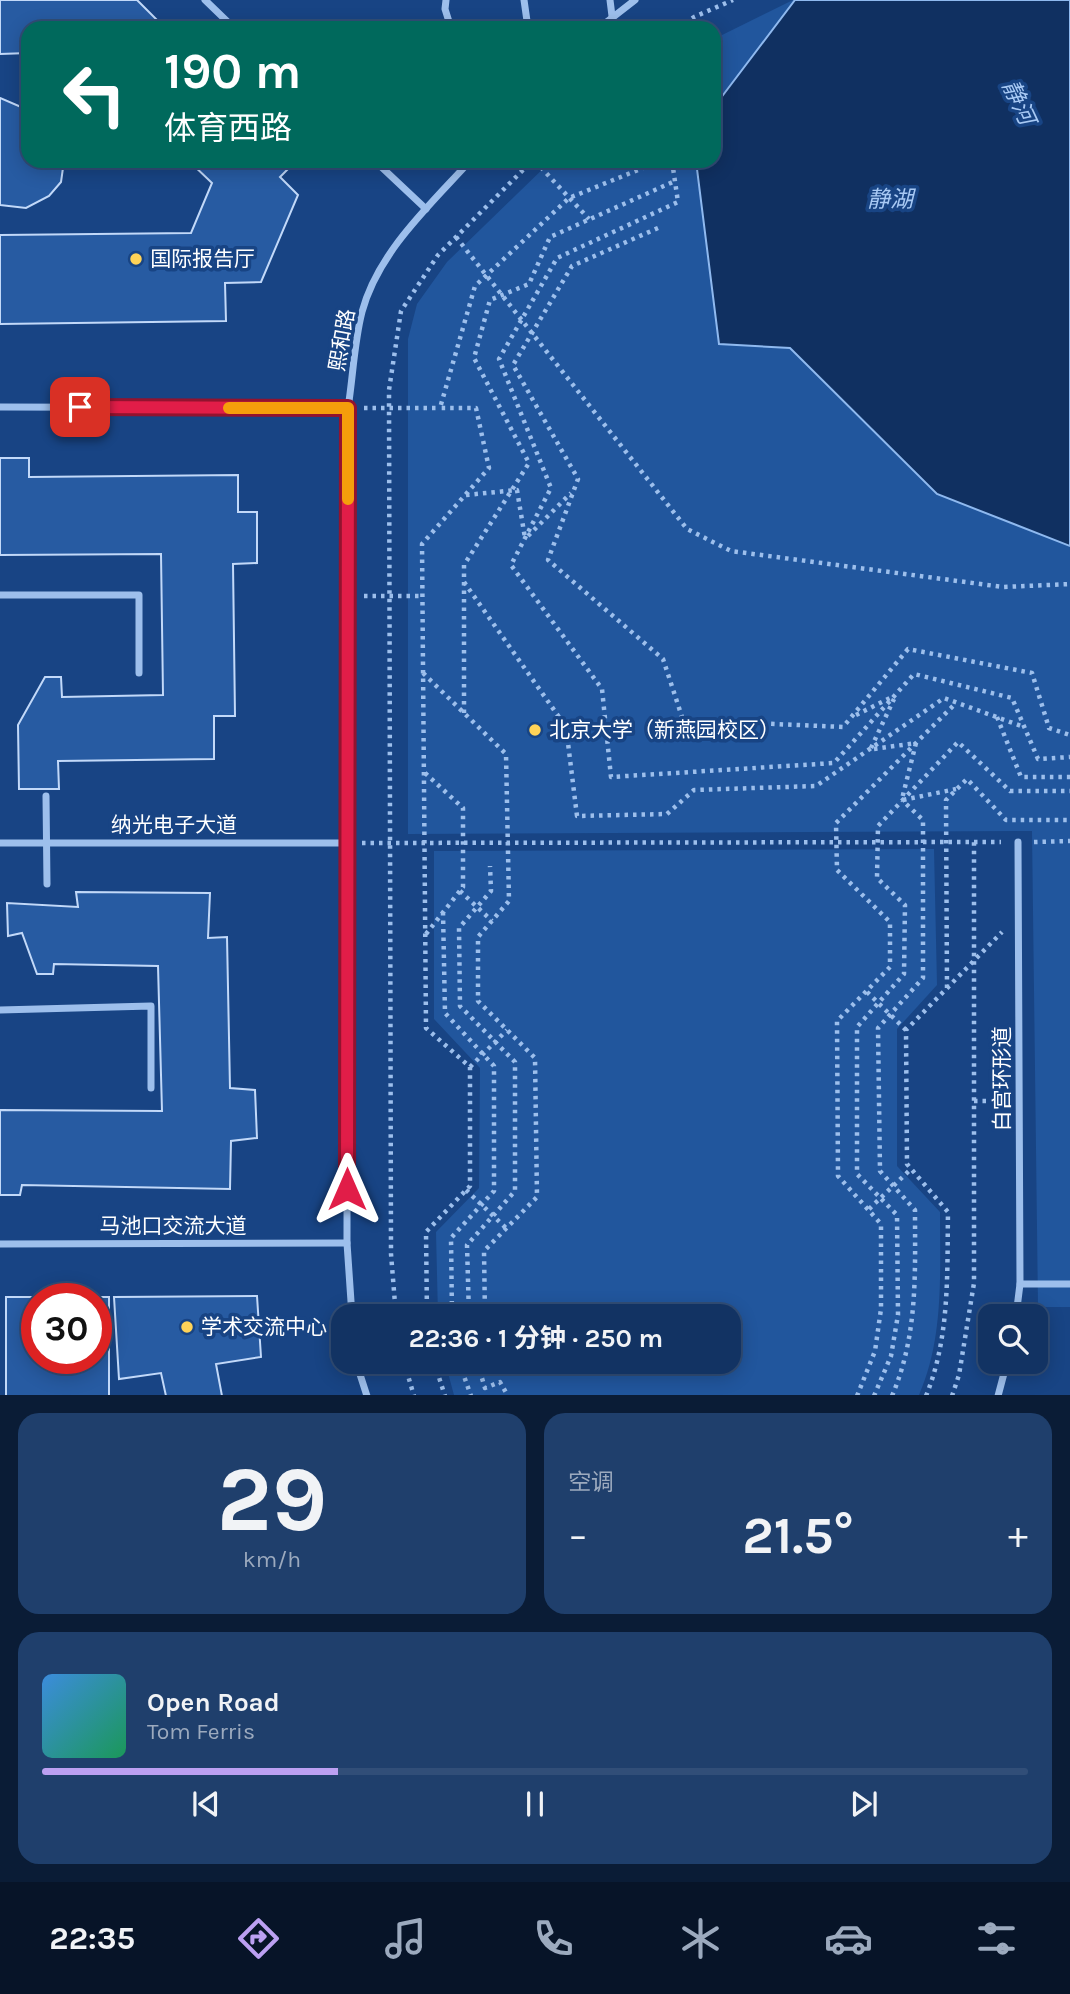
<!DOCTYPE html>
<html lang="zh">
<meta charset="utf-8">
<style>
:root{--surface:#123363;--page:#1f3f6c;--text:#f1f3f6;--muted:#9caabe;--line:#314e78;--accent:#bca0f2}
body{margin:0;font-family:Karla,"Noto Sans SC",sans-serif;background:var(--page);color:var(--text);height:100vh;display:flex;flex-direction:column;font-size:26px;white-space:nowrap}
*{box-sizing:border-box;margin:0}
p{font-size:23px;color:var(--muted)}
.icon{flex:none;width:38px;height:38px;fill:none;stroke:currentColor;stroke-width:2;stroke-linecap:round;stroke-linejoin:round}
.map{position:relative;height:1395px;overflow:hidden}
.drawer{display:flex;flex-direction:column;gap:18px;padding:18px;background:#0a1c36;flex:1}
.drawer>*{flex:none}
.hud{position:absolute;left:21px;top:21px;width:700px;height:147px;border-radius:21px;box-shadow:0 4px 18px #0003,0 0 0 2px var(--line);background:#00695c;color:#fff;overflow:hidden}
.fabs{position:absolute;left:978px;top:1304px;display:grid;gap:14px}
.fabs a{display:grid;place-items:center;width:70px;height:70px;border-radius:14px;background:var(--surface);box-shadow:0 4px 18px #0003,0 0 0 2px var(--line);font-size:35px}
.speed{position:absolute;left:21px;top:1283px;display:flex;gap:14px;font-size:35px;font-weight:700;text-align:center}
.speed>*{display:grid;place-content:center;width:91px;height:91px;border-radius:50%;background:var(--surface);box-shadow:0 4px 18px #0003,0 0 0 2px var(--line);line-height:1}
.speed .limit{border:10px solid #d22;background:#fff;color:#111}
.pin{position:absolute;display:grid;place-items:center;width:60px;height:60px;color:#fff;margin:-30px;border-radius:14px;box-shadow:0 4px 10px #0006}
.me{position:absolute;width:77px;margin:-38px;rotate:0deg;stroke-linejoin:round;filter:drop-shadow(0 0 5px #0008)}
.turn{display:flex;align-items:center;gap:24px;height:147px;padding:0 28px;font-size:32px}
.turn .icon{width:91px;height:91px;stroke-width:2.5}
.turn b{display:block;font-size:49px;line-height:60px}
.big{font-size:52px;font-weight:700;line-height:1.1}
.drawer .tile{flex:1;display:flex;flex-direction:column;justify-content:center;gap:10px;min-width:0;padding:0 24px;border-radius:21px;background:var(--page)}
.drawer .dial{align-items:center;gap:0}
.dial b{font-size:91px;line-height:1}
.song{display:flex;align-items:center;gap:21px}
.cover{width:84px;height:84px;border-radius:10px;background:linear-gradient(135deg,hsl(210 70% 55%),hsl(150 70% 35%))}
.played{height:7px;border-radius:4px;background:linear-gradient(90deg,var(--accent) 30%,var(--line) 30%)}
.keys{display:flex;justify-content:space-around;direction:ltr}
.heat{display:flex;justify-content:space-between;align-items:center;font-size:38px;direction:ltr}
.drawer .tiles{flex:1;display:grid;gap:18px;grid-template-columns:1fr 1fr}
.tile:last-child{grid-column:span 2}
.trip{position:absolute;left:331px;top:1304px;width:410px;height:70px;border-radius:21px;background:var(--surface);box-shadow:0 4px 18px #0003,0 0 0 2px var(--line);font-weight:700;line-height:70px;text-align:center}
.menu{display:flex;height:112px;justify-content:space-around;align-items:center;background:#071428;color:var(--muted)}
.menu .icon{width:49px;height:49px}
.menu .selected{color:var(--accent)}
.menu b{font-size:32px;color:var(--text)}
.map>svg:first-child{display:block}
.green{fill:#21569d}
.water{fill:#103061;stroke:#8fb9ef;stroke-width:2}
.building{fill:#275ba2;stroke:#c2d9f9;stroke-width:2;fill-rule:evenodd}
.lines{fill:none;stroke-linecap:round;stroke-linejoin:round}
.path{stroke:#9dbfec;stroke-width:4.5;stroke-dasharray:3.5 5;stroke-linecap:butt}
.minor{stroke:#9dbfec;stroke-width:7}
.route-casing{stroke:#92132f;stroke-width:18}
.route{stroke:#e11d48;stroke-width:12}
.slow{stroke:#f59e0b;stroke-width:12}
.poi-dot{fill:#ffd358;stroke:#184484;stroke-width:2.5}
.labels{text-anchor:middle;stroke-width:7;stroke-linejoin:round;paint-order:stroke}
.poi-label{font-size:21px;fill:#fff;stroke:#184484;text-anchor:start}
.street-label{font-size:21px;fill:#fff;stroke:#184484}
.water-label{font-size:23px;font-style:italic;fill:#a8c9f4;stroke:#184484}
</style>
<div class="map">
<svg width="1070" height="1396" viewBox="0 0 1070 1396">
<rect width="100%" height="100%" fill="#184484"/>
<g class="green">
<path d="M793 0H795L714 107V39Z"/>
<path d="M551 161H696L719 344 790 348 937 494 1070 546V1307H1038L1032 831 408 834V339L417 304 447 262Z"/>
<path d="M934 849 937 985 897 1029V1166L940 1212C940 1274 944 1338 919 1395H454L445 1362H728V1316H438L436 1232 479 1188 480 1068 434 1019V851Z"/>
</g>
<path class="water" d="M795 0H1070V546L937 494 790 348 719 344 696 161H714V107Z"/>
<g class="building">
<path d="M0 0H137L165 28H28V53L0 54Z"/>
<path d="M0 98 28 110V161H64L61 182 49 196 26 208 0 205Z"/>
<path d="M189 161H296L280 177 298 195 261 282 225 283 226 321 0 324V235L191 233 212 183Z"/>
<path d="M0 458H29V477L238 475V512H257V563L233 564 235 716H214V759L58 761 59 789H19L18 725 45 677H61L62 697 163 695 161 554 0 555Z"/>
<path d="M76 892 210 893 208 938 227 937 230 1088 255 1090 257 1138 231 1141 230 1189 22 1185 20 1195H0V1110L162 1111 158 966 54 964 53 974H37L22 933 8 936 7 903 78 907Z"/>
<path d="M257 1296 261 1357 216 1364 222 1396H166L161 1373 119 1379 114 1297Z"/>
<path d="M6 1297H109V1396H6ZM37 1298H96V1358H37Z"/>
</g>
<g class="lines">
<g class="path">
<path d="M678 28 694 17 733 0"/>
<path d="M535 161 589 219"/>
<path d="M672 161 678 202 557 258 499 359 551 488 511 565 602 689 611 777 834 763 914 674 1012 698 1038 759 1070 757"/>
<path d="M658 228 572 266 513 365 578 479 548 560 663 659 683 720 843 727 908 649 1032 673 1049 728 1070 735"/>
<path d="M456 237 687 529 731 551 1003 587 1070 584"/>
<path d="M364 408H440"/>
<path d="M466 495 517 490 525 538"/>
<path d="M528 536 571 493"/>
<path d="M464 582 566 727 577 816 667 814 694 790 816 786 944 698 1024 727"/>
<path d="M364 596H422"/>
<path d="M423 673 506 754 509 901 478 937V1001L535 1058 537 1197 484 1251 485 1316"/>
<path d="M464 713V565L529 463 474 358 490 300 529 284 550 237 675 181"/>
<path d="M856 715 892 697"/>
<path d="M997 717 1021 777H1070"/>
<path d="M871 748 894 699"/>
<path d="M874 749 916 743 902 799"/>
<path d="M425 773 463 808V887L426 934"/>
<path d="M903 800 956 789"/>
<path d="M1034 842 1070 841"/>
<path d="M362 843 1001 842"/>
<path d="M460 891 492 921"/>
<path d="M443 912 445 1013 494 1066V1191L451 1238 452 1316"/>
<path d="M947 988 946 800 967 779 1006 820H1070"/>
<path d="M867 992 906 1030"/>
<path d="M470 1067 507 1030"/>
<path d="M974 1101H1005"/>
<path d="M466 1190 506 1228"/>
<path d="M869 1209 911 1169"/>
<path d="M396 1316 391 1254 389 390 401 311 438 255 532 161"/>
<path d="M427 1316 426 1232 470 1186V1067L426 1028 422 544 489 468 476 408H440L475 286 569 198 660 161"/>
<path d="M469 1316 467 1245 515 1191V1062L460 1006 459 928 491 891 490 866"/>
<path d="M404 1362 414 1396"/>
<path d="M434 1362 445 1396"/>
<path d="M459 1362 471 1396"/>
<path d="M477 1362 485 1388 500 1382 508 1396"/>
<path d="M857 1396 875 1351 881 1309V1224L838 1176 837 1021 890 967V922L837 870 836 823 956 703"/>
<path d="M874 1396 891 1356 898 1315 897 1215 857 1174V1027L904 974 905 905 877 878 878 826 958 742 1010 791H1070"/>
<path d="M892 1396C918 1335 915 1274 915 1210L880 1171 878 1028 923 978V820L902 800"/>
<path d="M926 1396C950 1337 947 1274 948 1212L907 1164 906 1030 1002 932"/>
<path d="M952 1396 959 1375 974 1283V842"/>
</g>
<g class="minor">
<path d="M205 0 234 28"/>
<path d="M446 0 445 9 451 28"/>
<path d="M524 0 528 28"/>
<path d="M610 0 612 16"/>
<path d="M599 28 635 0"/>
<path d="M375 161 426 209"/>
<path d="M0 407 348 408"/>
<path d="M0 595H139V673"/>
<path d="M46 796 47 884"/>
<path d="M0 843H347"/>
<path d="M0 1010 151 1006V1088"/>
<path d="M0 1244 347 1243"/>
<path d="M1020 1284H1070"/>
<path d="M352 1316 347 1243 348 408C353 377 354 343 362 312 378 252 430 205 470 161"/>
<path d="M1016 1316 1020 1284 1018 842"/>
<path d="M356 1362 367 1396"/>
<path d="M998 1396 1007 1362"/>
</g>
</g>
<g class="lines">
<defs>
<path id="route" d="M80 407 348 408 347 1189"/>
</defs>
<use href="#route" class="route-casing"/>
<use href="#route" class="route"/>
<path class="slow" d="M229 408H348V499"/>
</g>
<g class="poi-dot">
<circle cx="136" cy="259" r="7"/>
<circle cx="535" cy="730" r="7"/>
<circle cx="187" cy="1327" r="7"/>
</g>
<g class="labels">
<g class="poi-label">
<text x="150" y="266">国际报告厅</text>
<text x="549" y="737">北京大学（新燕园校区）</text>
<text x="201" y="1334">学术交流中心</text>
</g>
<g class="street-label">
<text transform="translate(342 340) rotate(-80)" y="7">熙和路</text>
<text x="174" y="832">纳光电子大道</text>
<text transform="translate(1002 1079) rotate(-90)" y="7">白宫环形道</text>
<text x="173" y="1233">马池口交流大道</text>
</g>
<g class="water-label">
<text transform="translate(1019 102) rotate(65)" y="8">静河</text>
<text x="890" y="207">静湖</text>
</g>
</g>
</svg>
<div class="fabs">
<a><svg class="icon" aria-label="search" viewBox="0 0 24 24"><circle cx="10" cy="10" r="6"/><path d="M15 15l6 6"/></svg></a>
</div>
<div class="speed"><div class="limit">30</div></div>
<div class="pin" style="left:80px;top:407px;background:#d93025"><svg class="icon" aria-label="arrive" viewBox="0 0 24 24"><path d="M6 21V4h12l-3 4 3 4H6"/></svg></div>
<svg class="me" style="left:347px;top:1189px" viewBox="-20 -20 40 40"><path d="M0-17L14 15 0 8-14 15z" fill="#e11d48" stroke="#fff" stroke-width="4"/></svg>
<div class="trip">22:36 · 1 分钟 · 250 m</div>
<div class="hud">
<div class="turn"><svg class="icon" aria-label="left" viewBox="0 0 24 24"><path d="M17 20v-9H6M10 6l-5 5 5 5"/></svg><div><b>190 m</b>体育西路</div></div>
</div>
</div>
<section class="drawer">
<div class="tiles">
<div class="tile dial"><b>29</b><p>km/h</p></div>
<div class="tile"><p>空调</p>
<div class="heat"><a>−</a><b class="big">21.5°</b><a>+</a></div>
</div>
<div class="tile">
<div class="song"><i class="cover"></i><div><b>Open Road</b><p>Tom Ferris</p></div></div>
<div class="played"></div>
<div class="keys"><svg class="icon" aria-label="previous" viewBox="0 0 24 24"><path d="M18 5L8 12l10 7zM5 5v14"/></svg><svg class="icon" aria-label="pause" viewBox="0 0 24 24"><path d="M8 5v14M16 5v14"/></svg><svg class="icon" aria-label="next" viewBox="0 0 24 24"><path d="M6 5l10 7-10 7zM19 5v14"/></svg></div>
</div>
</div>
</section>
<nav class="menu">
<b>22:35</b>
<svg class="icon selected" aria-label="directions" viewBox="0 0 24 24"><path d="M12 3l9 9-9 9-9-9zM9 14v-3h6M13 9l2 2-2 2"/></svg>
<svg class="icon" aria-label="music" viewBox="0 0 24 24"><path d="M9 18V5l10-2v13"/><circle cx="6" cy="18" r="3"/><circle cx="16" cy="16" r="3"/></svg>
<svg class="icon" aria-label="phone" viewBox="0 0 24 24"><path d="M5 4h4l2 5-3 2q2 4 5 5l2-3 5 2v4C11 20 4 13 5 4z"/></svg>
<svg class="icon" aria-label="climate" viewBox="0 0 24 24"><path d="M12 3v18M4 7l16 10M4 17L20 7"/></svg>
<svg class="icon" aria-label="car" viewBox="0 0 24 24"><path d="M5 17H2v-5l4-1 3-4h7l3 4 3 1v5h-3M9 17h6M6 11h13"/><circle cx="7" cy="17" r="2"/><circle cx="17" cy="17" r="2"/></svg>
<svg class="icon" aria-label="filters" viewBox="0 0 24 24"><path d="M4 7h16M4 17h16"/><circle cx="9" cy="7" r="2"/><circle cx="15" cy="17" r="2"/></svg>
</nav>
